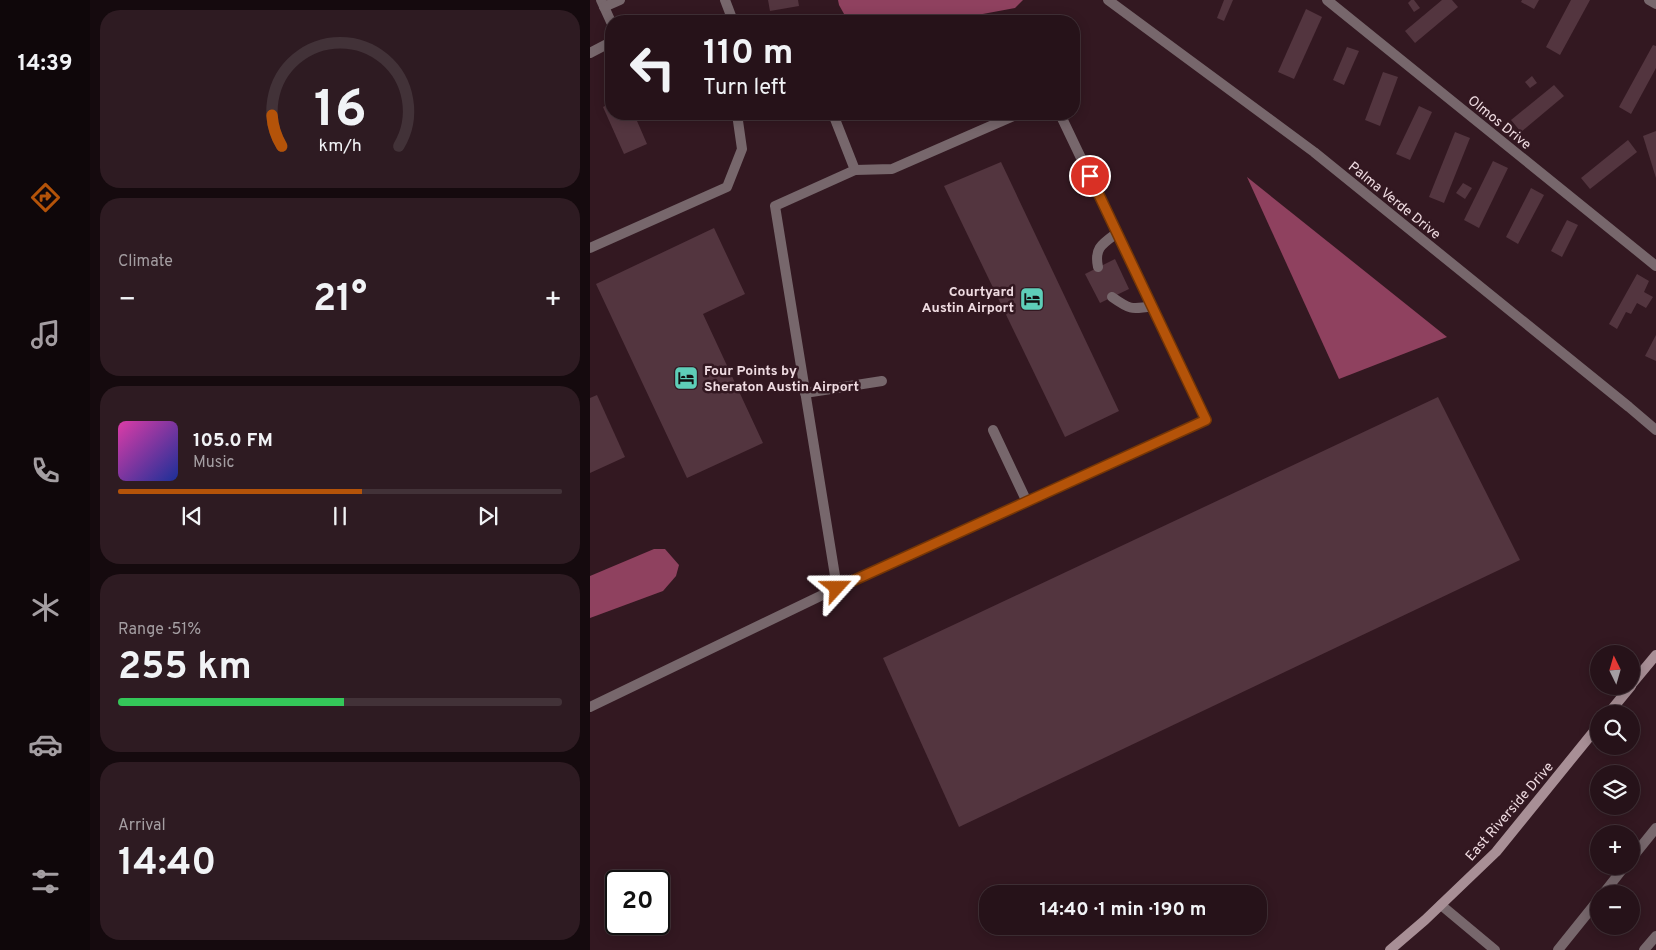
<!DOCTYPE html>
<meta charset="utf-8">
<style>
:root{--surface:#261219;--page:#2e1b22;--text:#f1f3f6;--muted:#a49ea2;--line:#423238;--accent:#b45309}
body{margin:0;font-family:Overpass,sans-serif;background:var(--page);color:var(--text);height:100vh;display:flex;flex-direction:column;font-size:19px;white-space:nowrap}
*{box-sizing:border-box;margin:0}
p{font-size:16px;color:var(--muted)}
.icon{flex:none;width:28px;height:28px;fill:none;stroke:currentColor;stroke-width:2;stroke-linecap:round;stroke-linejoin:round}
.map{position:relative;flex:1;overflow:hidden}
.side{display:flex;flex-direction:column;gap:10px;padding:10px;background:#150a0e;width:500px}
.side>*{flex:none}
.hud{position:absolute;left:15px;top:15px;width:475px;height:105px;border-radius:20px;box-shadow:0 2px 12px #0003,0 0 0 1px var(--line);background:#261219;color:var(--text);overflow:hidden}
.needle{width:32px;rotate:355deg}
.tools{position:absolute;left:1000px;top:645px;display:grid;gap:10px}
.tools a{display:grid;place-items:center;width:50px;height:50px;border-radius:50%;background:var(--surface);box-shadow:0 2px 12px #0003,0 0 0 1px var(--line);font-size:25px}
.speed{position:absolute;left:15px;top:870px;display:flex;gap:10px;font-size:25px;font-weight:700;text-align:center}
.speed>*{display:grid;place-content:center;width:65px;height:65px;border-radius:50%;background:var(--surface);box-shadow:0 2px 12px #0003,0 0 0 1px var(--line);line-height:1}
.speed .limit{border:2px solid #111;border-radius:8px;background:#fff;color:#111}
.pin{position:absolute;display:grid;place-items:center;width:42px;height:42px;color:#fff;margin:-21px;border:2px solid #fff;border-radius:50%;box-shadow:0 1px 5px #0007}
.me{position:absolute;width:55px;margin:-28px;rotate:66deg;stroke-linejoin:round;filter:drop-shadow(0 0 4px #0008)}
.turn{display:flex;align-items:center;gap:18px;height:105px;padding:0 15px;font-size:22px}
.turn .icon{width:65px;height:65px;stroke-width:2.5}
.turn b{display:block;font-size:35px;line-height:42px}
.big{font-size:38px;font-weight:700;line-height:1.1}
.side .tile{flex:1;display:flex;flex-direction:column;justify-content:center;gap:8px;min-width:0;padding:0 18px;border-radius:20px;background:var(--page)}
.side .dial{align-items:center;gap:0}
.dial svg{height:130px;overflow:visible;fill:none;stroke:var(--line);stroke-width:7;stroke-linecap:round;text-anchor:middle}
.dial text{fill:var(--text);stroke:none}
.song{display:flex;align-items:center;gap:15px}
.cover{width:60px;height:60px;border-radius:8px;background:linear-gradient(135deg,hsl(320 70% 55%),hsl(230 70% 35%))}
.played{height:5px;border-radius:2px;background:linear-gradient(90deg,var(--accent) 55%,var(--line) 55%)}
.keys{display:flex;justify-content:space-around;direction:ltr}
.heat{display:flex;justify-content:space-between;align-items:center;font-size:28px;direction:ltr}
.charge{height:8px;border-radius:4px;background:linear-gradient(90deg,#34c759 51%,var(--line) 0)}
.trip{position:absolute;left:389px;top:885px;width:288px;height:50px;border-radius:20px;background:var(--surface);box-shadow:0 2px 12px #0003,0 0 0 1px var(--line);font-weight:700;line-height:50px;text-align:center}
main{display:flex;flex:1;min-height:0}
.tab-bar{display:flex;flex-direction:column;width:90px;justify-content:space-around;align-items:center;background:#0f070a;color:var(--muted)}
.tab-bar .icon{width:35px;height:35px}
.tab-bar .selected{color:var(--accent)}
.tab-bar b{font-size:22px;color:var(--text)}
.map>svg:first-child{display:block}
.water{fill:#8f415f}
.building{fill:#53353f}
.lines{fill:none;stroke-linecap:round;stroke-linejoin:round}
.service{stroke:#77676c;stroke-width:10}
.minor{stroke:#77676c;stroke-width:10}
.secondary{stroke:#a88f96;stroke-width:10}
.route-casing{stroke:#753606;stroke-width:12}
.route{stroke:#b45309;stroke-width:9}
.labels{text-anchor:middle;stroke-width:5;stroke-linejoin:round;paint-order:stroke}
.street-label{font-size:14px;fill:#efdbe1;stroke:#331821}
.poi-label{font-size:14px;font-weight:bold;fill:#efdbe1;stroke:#331821;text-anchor:end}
</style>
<main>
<nav class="tab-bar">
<b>14:39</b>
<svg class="icon selected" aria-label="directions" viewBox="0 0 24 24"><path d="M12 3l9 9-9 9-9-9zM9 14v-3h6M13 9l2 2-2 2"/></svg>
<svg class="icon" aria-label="music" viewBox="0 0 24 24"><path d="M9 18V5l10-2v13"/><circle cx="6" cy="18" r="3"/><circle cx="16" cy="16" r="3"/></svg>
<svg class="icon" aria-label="phone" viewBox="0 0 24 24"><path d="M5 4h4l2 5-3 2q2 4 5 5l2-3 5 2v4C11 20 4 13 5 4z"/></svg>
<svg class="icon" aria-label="climate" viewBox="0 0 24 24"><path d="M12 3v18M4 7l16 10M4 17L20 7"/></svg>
<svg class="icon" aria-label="car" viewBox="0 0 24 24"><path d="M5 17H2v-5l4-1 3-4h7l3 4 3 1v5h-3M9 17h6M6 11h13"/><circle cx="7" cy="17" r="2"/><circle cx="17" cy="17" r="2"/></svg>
<svg class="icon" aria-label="filters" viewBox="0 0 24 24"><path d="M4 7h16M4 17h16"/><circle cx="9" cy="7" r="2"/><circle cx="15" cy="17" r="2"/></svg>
</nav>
<section class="side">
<div class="tile dial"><svg viewBox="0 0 100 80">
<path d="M14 69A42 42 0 1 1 86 69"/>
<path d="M14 69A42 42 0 0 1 8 50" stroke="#b45309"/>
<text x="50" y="56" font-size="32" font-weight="700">16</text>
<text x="50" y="72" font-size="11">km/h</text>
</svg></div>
<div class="tile"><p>Climate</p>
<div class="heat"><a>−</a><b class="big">21°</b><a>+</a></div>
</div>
<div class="tile">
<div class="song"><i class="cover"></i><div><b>105.0 FM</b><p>Music</p></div></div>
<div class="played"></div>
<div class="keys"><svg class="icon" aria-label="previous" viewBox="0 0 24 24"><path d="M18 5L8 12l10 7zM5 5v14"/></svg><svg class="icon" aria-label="pause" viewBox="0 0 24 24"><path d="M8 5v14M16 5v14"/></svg><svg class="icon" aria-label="next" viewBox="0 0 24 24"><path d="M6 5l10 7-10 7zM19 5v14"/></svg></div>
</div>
<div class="tile"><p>Range · 51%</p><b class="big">255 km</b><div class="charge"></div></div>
<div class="tile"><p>Arrival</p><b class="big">14:40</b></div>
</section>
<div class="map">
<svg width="1066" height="950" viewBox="0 0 1066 950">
<rect width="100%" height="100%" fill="#331821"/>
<g class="water">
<path d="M248 0H433L425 8 355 21H258L249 5Z"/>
<path d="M657 177 857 337 749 379Z"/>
<path d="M64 549H75L89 565 86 576 73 591 0 618V576Z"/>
</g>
<g class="building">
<path d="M178 0H208L209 6 180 11Z"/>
<path d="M634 0H643L634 21 627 18Z"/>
<path d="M821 0H824L830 8 824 12 818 3Z"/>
<path d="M852 0H862L868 7 825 43 815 31Z"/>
<path d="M932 0H949L944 9 931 2Z"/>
<path d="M981 0H1000L970 55 956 47Z"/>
<path d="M716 9 732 17 704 79 688 72Z"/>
<path d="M1063 45 1066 46V68L1041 114 1029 107Z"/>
<path d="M757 47 769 51 754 85 743 80Z"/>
<path d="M793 72 808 77 790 126 775 120Z"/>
<path d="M942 76 947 83 940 88 935 82Z"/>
<path d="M964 85 974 96 931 132 921 120Z"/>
<path d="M21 103V114H44L57 144 34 154 13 107Z"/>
<path d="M829 106 842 112 820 160 806 154Z"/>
<path d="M1066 131V178L1053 136Z"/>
<path d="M865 132 880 138 854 203 839 197Z"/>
<path d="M1038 140 1047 152 1000 189 991 178Z"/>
<path d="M903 161 918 168 889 228 874 220Z"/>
<path d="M411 162 529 411 475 437 354 186Z"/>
<path d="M873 183 882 188 875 199 866 193Z"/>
<path d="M941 188 954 195 928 244 916 237Z"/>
<path d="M977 220 988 225 972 257 961 251Z"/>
<path d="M124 228 155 294 113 314 173 443 97 478 6 284Z"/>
<path d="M525 259 539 289 510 303 495 274Z"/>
<path d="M1047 274 1059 281 1054 292 1063 297 1056 308 1047 303 1041 314 1036 312 1027 329 1019 324Z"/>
<path d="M1066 335V361L1055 356Z"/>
<path d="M7 395 35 457 0 473V398Z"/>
<path d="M848 397 930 560 369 827 293 658Z"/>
</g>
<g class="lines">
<g class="service">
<path d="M11 0 21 22"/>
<path d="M135 0 143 21"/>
<path d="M14 7 30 0"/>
<path d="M0 53 21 42"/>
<path d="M243 114 265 170 185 206 247 588"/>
<path d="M265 170 302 169 428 114"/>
<path d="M0 248 137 187 152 149 147 114"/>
<path d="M508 267C504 248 512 244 527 233"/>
<path d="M522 297C539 309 541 310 562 306"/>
<path d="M215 393 292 381"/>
<path d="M403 430 437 502"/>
<path d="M0 707 247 588 616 420 470 114"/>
<path d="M1041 859 1066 828"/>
<path d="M1013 894 1035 866"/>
<path d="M851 905 905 950"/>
<path d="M968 950 1009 899"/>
<path d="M1054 950 1066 936"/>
</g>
<g class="minor">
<path d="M518 0 724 152 1039 407 1066 430"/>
<path d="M737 0 1066 266"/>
<path d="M1059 0 1066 4"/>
</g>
<g class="secondary">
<path d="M1041 685 1066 655"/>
<path d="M1018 714 1041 686"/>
<path d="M800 950 835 920 906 852 1009 725"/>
</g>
</g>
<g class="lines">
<defs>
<path id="route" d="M247 588 616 420 500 176"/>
</defs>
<use href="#route" class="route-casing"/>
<use href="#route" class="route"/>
</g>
<defs>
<symbol id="hotel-square" viewBox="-11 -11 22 22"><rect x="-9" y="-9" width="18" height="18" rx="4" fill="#5eceb8" stroke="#331821"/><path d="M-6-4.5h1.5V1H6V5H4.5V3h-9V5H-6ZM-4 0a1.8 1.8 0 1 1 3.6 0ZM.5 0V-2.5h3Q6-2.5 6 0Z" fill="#111"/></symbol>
</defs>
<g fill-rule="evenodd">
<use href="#hotel-square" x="428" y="285" width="28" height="28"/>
<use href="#hotel-square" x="82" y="364" width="28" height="28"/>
</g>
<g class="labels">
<g class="street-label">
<text transform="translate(910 122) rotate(39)" y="5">Olmos Drive</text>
<text transform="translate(805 200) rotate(39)" y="5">Palma Verde Drive</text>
<text transform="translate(919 811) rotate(-49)" y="5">East Riverside Drive</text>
</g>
<g class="poi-label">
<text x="424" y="296">Courtyard<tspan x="424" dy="16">Austin Airport</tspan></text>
<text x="114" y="375" text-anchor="start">Four Points by<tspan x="114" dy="16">Sheraton Austin Airport</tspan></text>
</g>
</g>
</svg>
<div class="tools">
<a><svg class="needle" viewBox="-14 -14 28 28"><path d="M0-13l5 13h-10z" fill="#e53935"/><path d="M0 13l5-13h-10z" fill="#a49ea2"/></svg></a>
<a><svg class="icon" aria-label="search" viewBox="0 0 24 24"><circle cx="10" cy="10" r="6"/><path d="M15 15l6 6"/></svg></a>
<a><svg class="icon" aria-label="layers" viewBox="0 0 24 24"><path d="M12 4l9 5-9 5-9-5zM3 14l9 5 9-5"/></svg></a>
<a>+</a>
<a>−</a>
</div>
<div class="speed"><div class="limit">20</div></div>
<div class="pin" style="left:500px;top:176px;background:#d93025"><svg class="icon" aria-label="arrive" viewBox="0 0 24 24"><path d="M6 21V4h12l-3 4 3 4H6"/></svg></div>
<svg class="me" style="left:247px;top:588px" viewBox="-20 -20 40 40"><path d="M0-17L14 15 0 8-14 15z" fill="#b45309" stroke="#fff" stroke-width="4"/></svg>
<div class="trip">14:40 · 1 min · 190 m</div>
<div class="hud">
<div class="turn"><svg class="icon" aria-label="left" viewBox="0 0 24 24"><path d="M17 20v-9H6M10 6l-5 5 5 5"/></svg><div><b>110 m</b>Turn left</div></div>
</div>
</div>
</main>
